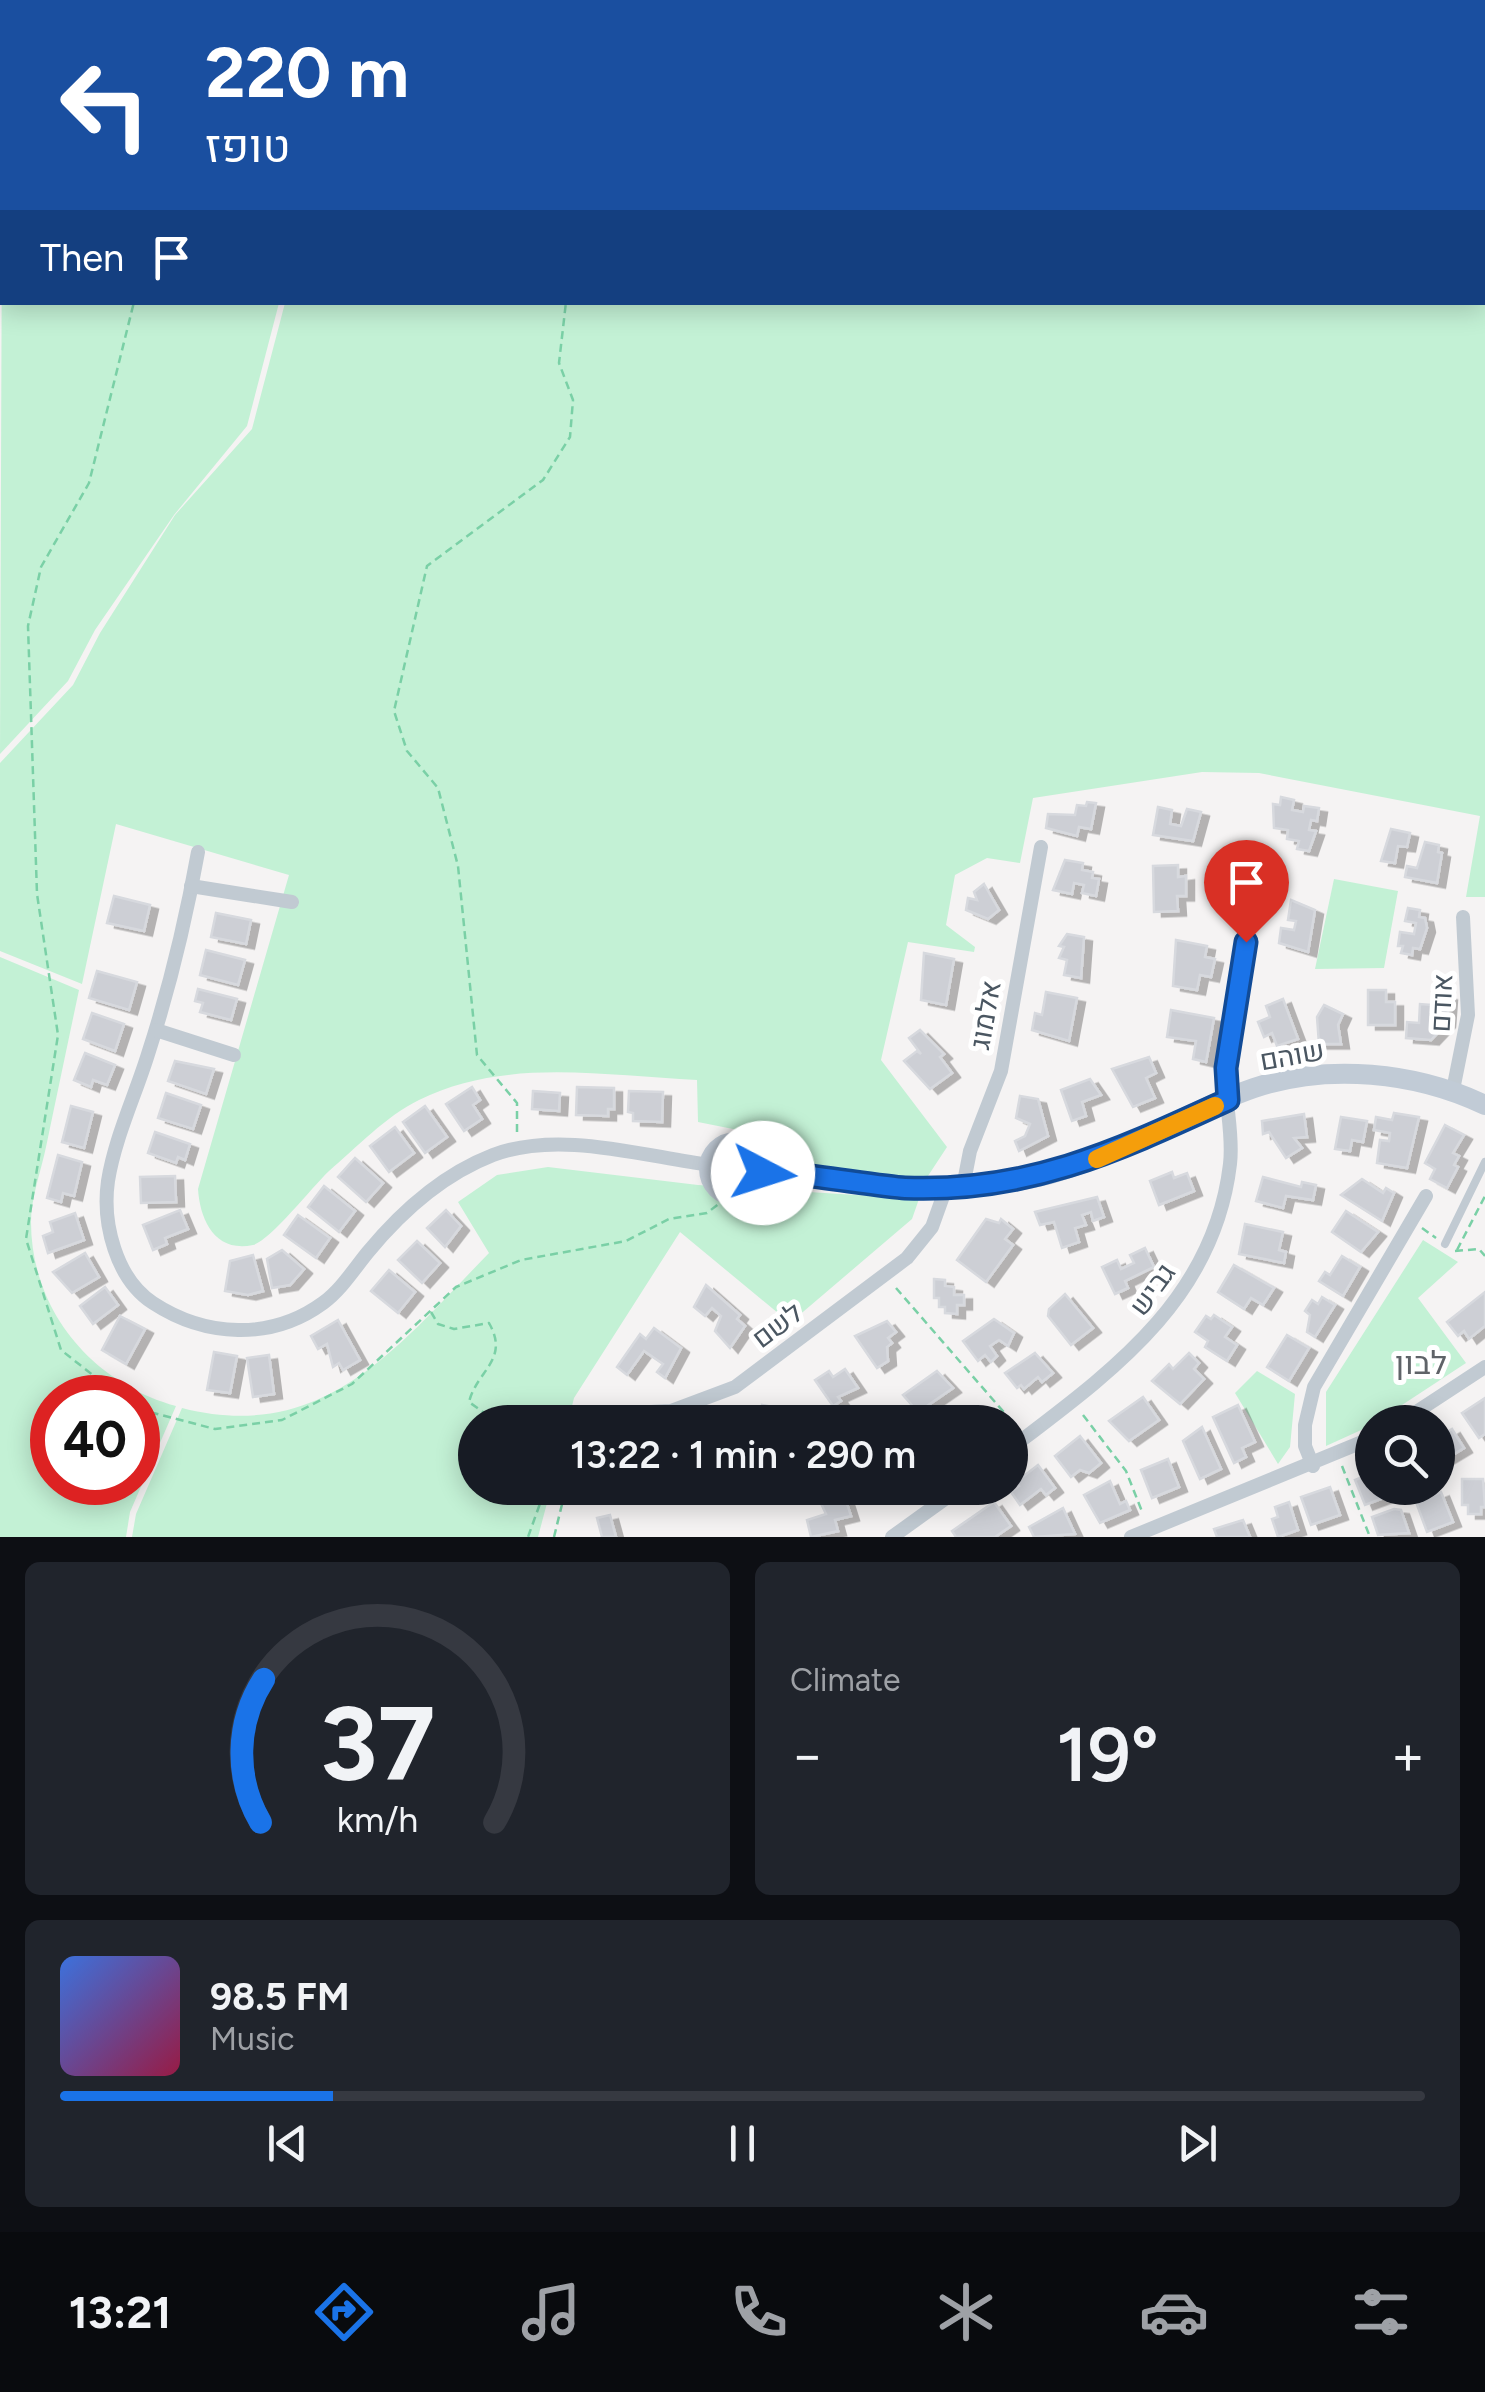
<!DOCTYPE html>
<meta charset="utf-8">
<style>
:root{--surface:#171b24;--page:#20242c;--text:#f1f3f6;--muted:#9ea1a6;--line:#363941;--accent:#1a73e8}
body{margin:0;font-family:Figtree,Heebo,sans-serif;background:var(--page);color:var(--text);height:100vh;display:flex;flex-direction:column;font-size:38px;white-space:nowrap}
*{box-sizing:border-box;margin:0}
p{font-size:32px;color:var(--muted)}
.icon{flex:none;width:55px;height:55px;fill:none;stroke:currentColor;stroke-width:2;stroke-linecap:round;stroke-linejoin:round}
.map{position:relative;height:1537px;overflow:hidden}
.sheet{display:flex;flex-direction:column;gap:25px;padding:25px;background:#0d0f14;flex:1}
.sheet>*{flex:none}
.hud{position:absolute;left:0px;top:0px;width:1485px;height:305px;box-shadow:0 5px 25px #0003;background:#1a4fa0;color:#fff;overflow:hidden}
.buttons{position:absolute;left:1355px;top:1405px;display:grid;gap:20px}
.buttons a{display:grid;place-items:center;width:100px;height:100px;border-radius:50%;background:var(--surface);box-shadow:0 5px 25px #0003;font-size:50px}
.speed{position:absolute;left:30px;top:1375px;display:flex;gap:20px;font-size:50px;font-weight:700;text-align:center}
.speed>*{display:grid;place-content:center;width:130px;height:130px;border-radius:50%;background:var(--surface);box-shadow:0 5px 25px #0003;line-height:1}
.speed .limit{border:15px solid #d22;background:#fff;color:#111}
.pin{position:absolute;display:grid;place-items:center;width:85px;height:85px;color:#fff;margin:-102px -42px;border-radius:50% 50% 50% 0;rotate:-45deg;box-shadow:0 0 10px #0007}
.pin .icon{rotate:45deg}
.me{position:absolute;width:110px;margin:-55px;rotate:95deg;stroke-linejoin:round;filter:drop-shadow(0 0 8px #0008)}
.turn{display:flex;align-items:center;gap:35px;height:210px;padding:0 40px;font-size:45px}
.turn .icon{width:130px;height:130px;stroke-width:2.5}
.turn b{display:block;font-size:70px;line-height:85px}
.then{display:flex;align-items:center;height:95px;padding:0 40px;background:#0003;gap:20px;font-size:38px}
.big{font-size:75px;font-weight:600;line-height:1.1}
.sheet .card{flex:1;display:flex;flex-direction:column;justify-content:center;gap:15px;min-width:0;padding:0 35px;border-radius:15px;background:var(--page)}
.sheet .dial{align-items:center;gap:0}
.dial svg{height:260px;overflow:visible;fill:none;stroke:var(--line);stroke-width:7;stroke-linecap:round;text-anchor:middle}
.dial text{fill:var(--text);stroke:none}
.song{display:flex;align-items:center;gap:30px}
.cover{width:120px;height:120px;border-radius:15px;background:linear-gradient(135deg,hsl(220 70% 55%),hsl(340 70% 35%))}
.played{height:10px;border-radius:5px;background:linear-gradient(90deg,var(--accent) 20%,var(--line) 20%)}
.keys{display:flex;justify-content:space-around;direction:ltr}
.heat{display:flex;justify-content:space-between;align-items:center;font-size:55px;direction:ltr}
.sheet .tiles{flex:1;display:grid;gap:25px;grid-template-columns:1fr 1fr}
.card:last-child{grid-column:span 2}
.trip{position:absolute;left:458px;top:1405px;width:570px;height:100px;border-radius:50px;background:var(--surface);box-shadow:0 5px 25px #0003;font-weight:600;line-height:100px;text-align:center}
.menu{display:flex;height:160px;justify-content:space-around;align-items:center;background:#090b0e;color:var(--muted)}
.menu .icon{width:70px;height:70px}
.menu .on{color:var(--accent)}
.menu b{font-size:45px;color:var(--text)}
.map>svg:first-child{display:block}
.green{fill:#c3f1d5;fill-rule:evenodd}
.building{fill:#cdcfd5;stroke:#d7d9de;stroke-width:2.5;filter:url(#shadow)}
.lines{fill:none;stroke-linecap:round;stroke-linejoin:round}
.path{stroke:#7ad0a6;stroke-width:2.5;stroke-dasharray:8 5;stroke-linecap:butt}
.lane{stroke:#c1cad2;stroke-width:8}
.street{stroke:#c1cad2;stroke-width:14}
.secondary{stroke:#c1cbd6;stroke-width:20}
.route-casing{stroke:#114b97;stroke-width:25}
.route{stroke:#1a73e8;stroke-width:18}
.slow{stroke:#f59e0b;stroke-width:18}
.labels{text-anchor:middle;stroke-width:10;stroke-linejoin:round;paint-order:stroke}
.street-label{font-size:28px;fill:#4a5661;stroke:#fff}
.quarter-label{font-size:32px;fill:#5f6368;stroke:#fff}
</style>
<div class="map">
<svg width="1485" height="1537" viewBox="0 0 1485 1537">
<defs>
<filter id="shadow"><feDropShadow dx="8" dy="4.5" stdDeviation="0" flood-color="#0004"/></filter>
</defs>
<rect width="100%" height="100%" fill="#f5f3f3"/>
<g class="green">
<path d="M268 0H1485V897H1466L1480 816 1259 773 1202 772 1033 798 1020 863 987 858 955 875 946 925 975 947 974 952 908 942 881 1060 947 1147 924 1182 795 1165 753 1133 698 1122 697 1080C604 1076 505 1057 419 1100 386 1116 356 1148 329 1171 312 1187 270 1241 253 1245 215 1253 200 1220 198 1189L289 875 116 824 82 984 0 951V763L73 685 100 633 175 515 252 429 285 303 1482 302V2Z"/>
<path d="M2 201V302L279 303 247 426 174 515 95 630 68 681 0 754Z"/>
<path d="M1334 879 1398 891 1384 968 1315 969Z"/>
<path d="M0 957 79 990C68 1042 57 1095 46 1147 41 1171 31 1198 31 1222 31 1310 92 1383 176 1406L130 1512 126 1537H0ZM52 1398H138V1482H52Z"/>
<path d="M548 1167 698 1185 919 1199 912 1219 790 1323 680 1232 574 1398 568 1422H475V1488H551L538 1537H132L136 1514 182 1408C325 1445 400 1344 489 1253L458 1202 497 1175Z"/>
<path d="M1423 1240 1458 1262 1418 1298 1466 1363 1370 1426 1326 1446V1392Z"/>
<path d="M1257 1371 1295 1394 1290 1447 1278 1464 1235 1393Z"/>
</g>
<g class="building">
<path d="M1281 797 1294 800 1292 810 1303 812 1304 806 1319 808 1317 821 1311 820 1309 830 1316 831 1309 851 1297 849 1299 841 1287 839 1288 830 1274 828 1273 804 1280 805Z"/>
<path d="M1087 802 1096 803 1091 829 1079 827 1077 836 1046 828 1048 814 1075 815 1077 805 1086 806Z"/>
<path d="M1158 807 1172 810 1170 824 1181 826 1187 809 1201 812 1193 841 1153 835Z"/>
<path d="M1391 829 1410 833 1407 847 1398 846 1395 863 1381 861Z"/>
<path d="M1425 842 1439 845 1438 852 1442 853 1437 883 1405 877 1407 866 1417 868Z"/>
<path d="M1065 860 1083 863 1082 870 1093 872 1092 878 1099 879 1096 896 1082 893 1084 885 1074 883 1072 894 1053 890Z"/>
<path d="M1178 865V877L1186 876V896H1177L1178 911 1154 912 1153 866Z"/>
<path d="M984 884 999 910 988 919 966 910 968 898 977 900 974 892Z"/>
<path d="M114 896 150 905 144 931 107 923Z"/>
<path d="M1291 900 1315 910 1308 952 1279 943 1281 928 1294 930 1296 921 1288 920Z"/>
<path d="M1408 908 1420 910 1419 917 1425 918 1427 928 1420 949 1413 948 1412 955 1401 953 1403 946H1398L1400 932 1414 934 1416 923 1405 921Z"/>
<path d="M216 913 251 920 246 944 211 937Z"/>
<path d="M1067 934 1084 937 1081 978 1064 975 1067 960 1059 958 1064 947 1059 946Z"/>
<path d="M1176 940 1207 946 1205 957 1215 959 1211 977 1200 975 1197 990 1173 986Z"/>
<path d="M206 950 245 960 238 985 200 975Z"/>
<path d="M924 953 954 959 946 1005 921 1000Z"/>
<path d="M97 971 137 982 129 1010 89 998Z"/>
<path d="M198 989 237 999 231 1020 200 1012 203 1003 195 1001Z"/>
<path d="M1368 990H1386V1002H1395V1025H1368Z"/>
<path d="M1046 992 1077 998 1069 1041 1032 1030 1035 1013 1042 1015Z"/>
<path d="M1433 995 1449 996 1447 1023 1431 1040 1406 1038 1407 1022 1419 1023 1420 1004 1432 1005Z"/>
<path d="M1283 999 1298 1039 1277 1046 1272 1033 1264 1037 1258 1022 1270 1017 1266 1006Z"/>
<path d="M1324 1005 1343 1014 1338 1025 1341 1044H1319L1317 1017Z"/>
<path d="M1171 1010 1214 1018 1206 1062 1193 1059 1196 1041 1167 1037Z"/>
<path d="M92 1013 124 1024 115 1051 83 1039Z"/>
<path d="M920 1030 944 1054 940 1057 952 1073 930 1089 904 1061 917 1051 921 1054 909 1038Z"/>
<path d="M85 1053 115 1065 107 1085 93 1080 91 1087 74 1080Z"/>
<path d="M1149 1057 1156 1073 1146 1078 1155 1098 1133 1107 1112 1069Z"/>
<path d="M175 1061 214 1069 206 1094 168 1081Z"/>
<path d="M1090 1079 1101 1095 1082 1102 1086 1116 1072 1121 1061 1090Z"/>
<path d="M472 1087 480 1100 473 1105 482 1119 464 1131 446 1104Z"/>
<path d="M577 1087 614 1088V1109H608V1116L576 1115Z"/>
<path d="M533 1091 560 1093 559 1111 532 1109Z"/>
<path d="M629 1091 663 1092 662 1122 633 1121V1113L628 1112Z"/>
<path d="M166 1093 201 1105 193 1129 158 1118Z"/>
<path d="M1020 1096 1038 1099 1048 1136 1019 1151 1015 1141 1025 1136 1030 1124 1016 1118Z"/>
<path d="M71 1106 93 1112 84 1148 62 1142Z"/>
<path d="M425 1106 447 1137 425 1153 403 1122Z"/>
<path d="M1394 1113 1419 1117 1407 1168 1377 1163 1380 1140 1389 1141 1390 1133 1374 1130 1376 1117 1392 1120Z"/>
<path d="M1304 1114 1307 1137 1294 1138 1302 1148 1286 1158 1269 1132 1263 1134 1262 1121Z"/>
<path d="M1341 1117 1367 1121 1363 1142 1352 1140 1350 1151 1335 1149Z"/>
<path d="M1445 1125 1464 1135 1453 1153 1459 1156 1454 1165 1458 1167 1447 1188 1430 1179 1435 1169 1425 1163Z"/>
<path d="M395 1127 414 1153 389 1172 370 1146Z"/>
<path d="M155 1132 190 1144 185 1160 178 1157 176 1163 148 1153Z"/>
<path d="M58 1155 82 1162 74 1196 63 1193 61 1202 47 1198Z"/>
<path d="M355 1158 383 1183 366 1202 338 1177Z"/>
<path d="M1172 1172 1174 1178 1187 1173 1194 1191 1159 1205 1150 1181Z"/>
<path d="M175 1176 176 1202 141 1203 140 1177Z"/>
<path d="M1263 1177 1301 1187 1302 1182 1316 1185 1313 1200 1286 1196 1283 1208 1256 1201Z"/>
<path d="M1362 1179 1383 1193 1386 1188 1394 1193 1382 1221 1341 1195Z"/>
<path d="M324 1186 355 1211 339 1232 308 1207Z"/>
<path d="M1097 1197 1104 1217 1093 1221 1091 1212 1082 1215 1086 1225 1075 1228 1079 1242 1062 1248 1054 1222 1040 1225 1035 1212Z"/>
<path d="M180 1210 188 1229 165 1238 167 1244 153 1250 143 1225Z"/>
<path d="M446 1210 461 1226 445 1247 427 1228Z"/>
<path d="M1346 1211 1378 1232 1361 1252 1332 1232Z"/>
<path d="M75 1213 84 1240 48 1253 43 1236 53 1232 50 1222Z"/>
<path d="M298 1215 330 1238 316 1258 284 1235Z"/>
<path d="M986 1219 999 1223 1001 1219 1013 1229 1005 1239 1013 1245 986 1282 957 1260Z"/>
<path d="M1245 1224 1283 1232 1279 1250 1286 1252 1284 1263 1239 1254Z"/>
<path d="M417 1241 440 1263 422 1283 398 1260Z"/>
<path d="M1145 1248 1154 1267 1125 1281 1128 1288 1115 1294 1102 1267 1117 1260 1121 1269 1134 1263 1130 1255Z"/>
<path d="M282 1250 304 1269 290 1285 272 1288 267 1259Z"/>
<path d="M85 1253 99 1277 72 1293 53 1272Z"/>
<path d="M253 1255 263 1291 248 1295 225 1291 230 1261Z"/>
<path d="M1342 1256 1360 1267 1343 1296 1319 1281 1325 1272 1330 1275Z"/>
<path d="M1234 1265 1274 1288 1263 1305 1251 1298 1244 1309 1218 1292Z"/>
<path d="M389 1270 415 1292 398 1313 371 1291Z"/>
<path d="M934 1279 945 1280V1286L954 1287V1295H964V1305H957V1314L945 1313V1307H939V1298H934Z"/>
<path d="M706 1285 740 1315 737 1319 745 1326 730 1348 715 1331 721 1316 712 1308 705 1316 694 1307Z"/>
<path d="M105 1287 118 1305 93 1324 80 1306Z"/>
<path d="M1485 1292V1326L1469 1339 1464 1331 1458 1336 1447 1322Z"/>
<path d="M1065 1294 1093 1328 1071 1345 1048 1316 1049 1309Z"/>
<path d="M1322 1297 1335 1305 1315 1337 1307 1332 1310 1315 1305 1311 1312 1300 1318 1304Z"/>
<path d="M1214 1315 1232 1327 1225 1337 1237 1345 1227 1361 1205 1347 1208 1341 1195 1332 1206 1316 1211 1319Z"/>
<path d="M120 1316 145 1329 126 1364 102 1350Z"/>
<path d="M994 1319 1014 1333 1008 1346 999 1340 990 1346 997 1356 991 1362 985 1355 978 1361 963 1341Z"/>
<path d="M338 1320 360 1360 343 1370 339 1363 333 1367 327 1344 318 1349 311 1336Z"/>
<path d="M887 1321 896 1332 888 1338 892 1343 887 1347 888 1361 877 1368 855 1336Z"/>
<path d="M654 1328 681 1348 665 1378 657 1372 663 1364 644 1351 627 1375 617 1367 640 1334 646 1339Z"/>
<path d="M1287 1335 1309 1348 1289 1381 1267 1367Z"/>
<path d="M214 1352 237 1356 230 1393 207 1390Z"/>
<path d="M1035 1353 1053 1373 1042 1382 1038 1377 1024 1389 1021 1385 1017 1388 1005 1373Z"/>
<path d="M1189 1353 1199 1363 1194 1369 1204 1379 1180 1404 1152 1381 1169 1364 1173 1369Z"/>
<path d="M269 1355 274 1394 253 1397 247 1358Z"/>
<path d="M845 1369 858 1388 838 1397 841 1401 833 1406 815 1380 829 1371 833 1377Z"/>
<path d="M937 1371 953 1388 918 1412 903 1395Z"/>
<path d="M1143 1397 1159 1420 1129 1441 1109 1421Z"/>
<path d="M1485 1398V1434L1479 1438 1462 1413Z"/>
<path d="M762 1405 790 1410 788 1422H752L754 1412 761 1413Z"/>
<path d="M1238 1405 1255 1442 1242 1448 1246 1457 1234 1463 1213 1417Z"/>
<path d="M1202 1427 1221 1469 1200 1479 1183 1441Z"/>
<path d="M1452 1429 1464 1448 1444 1460 1438 1450V1430L1442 1435Z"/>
<path d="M1080 1436 1101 1463 1089 1473 1080 1470 1071 1477 1055 1456Z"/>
<path d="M1168 1459 1179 1487 1152 1498 1141 1470Z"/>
<path d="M1038 1465 1055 1488 1046 1495 1041 1489 1020 1505 1011 1492 1019 1486 1016 1482Z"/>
<path d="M1372 1473V1488H1387L1383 1489 1386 1497 1365 1505 1355 1480Z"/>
<path d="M1462 1479H1483L1485 1507H1481V1514H1468V1505H1462Z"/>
<path d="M1110 1481 1120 1504 1126 1501 1130 1510 1100 1523 1084 1495Z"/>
<path d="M1330 1487 1340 1515 1311 1525 1301 1497Z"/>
<path d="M821 1488H842L851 1516 835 1520 838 1531 811 1537 807 1520 826 1514 816 1493Z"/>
<path d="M1441 1492 1453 1522 1427 1532 1416 1502Z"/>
<path d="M994 1502 1011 1526 995 1537H956L952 1531Z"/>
<path d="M1289 1502 1298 1530 1278 1537 1272 1519 1278 1517 1275 1507Z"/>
<path d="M1063 1508 1075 1534 1034 1537 1029 1527Z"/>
<path d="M1394 1509 1401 1510 1409 1533 1378 1535 1372 1517Z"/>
<path d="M610 1515 616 1537H602L597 1518Z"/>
<path d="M1243 1520 1250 1537H1217L1214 1529Z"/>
</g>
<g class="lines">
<g class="path">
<path d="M124 2V0"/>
<path d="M565 2 566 0"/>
<path d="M517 1132V1103L477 1055 458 866 438 788 407 751 394 711 427 566 543 480 570 437 573 400 559 363 566 302"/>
<path d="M1422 1228 1436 1238"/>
<path d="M1457 1250 1485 1196"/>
<path d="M1455 1251 1479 1249 1485 1256"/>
<path d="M896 1288 1015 1425"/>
<path d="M431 1312 438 1324 454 1329 489 1323C510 1360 477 1370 469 1402L490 1417 512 1406 542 1413 544 1422"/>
<path d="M122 1398 61 1350 26 1239 58 1035 37 894 28 626 41 567 89 483 134 302"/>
<path d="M138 1409 215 1429 282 1420 352 1384 456 1287 521 1260 626 1241 669 1219 707 1213 730 1195"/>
<path d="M1083 1415 1126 1471 1143 1514"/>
<path d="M1342 1466 1370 1537"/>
<path d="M526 1488 542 1498 528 1537"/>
<path d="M554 1537 566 1488"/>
</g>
<path class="lane" d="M1445 1244 1485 1162"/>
<g class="street">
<path d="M198 852C186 919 170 986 149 1051 136 1094 115 1137 108 1181 102 1223 116 1279 153 1303 205 1337 271 1341 323 1303 341 1290 354 1269 368 1252 401 1212 444 1174 493 1155 559 1130 642 1156 710 1165"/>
<path d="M191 886 292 902"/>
<path d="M156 1030 234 1055"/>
<path d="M1453 1090 1468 1015 1463 917"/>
<path d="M963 1187 970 1151 1001 1071 1041 847"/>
<path d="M584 1415 671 1411 735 1387 907 1258 932 1227 946 1188"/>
<path d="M1401 1422 1485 1367"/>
<path d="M1010 1449C1111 1372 1214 1300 1230 1164 1234 1131 1223 1098 1226 1066 1233 998 1249 930 1260 863"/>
<path d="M1313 1466 1305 1446V1425L1314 1387 1426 1196"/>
<path d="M892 1537 960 1488"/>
<path d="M1131 1537 1372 1438"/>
</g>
<g class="secondary">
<path d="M26 2V0"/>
<path d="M0 145 2 133"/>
<circle cx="736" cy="1169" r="27"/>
<path d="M763 1170C859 1185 954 1199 1050 1174 1123 1154 1184 1112 1254 1088 1328 1063 1416 1072 1485 1105"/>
</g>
</g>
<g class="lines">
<defs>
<path id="route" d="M763 1173C772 1168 880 1187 905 1188 1029 1193 1119 1150 1228 1100L1226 1068 1246 942"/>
</defs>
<use href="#route" class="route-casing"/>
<use href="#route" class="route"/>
<path class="slow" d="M1097 1159 1215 1106"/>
</g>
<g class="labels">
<g class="street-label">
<text transform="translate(1441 1003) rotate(-87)" y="10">אודם</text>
<text transform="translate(985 1015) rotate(-80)" y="10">אלמוג</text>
<text transform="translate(1292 1055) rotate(-10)" y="10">שוהם</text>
<text transform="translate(1152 1289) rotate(-54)" y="10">גביש</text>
<text transform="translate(777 1325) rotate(-37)" y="10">לשם</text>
</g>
<g class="quarter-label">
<text x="1421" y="1374">לבון</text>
</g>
</g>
</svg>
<div class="buttons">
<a><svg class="icon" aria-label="search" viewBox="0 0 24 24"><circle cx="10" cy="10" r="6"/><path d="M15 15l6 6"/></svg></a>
</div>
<div class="speed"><div class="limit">40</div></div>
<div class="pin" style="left:1246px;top:942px;background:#d93025"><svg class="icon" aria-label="arrive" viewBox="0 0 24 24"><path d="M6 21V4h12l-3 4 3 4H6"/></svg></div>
<svg class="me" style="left:763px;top:1173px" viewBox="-20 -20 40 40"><circle r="19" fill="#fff"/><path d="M0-13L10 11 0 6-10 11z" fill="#1a73e8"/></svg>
<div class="trip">13:22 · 1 min · 290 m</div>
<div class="hud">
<div class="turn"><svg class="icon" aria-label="left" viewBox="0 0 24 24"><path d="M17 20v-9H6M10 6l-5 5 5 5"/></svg><div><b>220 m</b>טופז</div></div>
<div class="then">Then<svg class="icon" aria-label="arrive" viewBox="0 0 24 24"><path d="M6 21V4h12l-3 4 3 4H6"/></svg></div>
</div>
</div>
<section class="sheet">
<div class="tiles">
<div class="card dial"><svg viewBox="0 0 100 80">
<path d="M14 69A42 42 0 1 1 86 69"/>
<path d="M14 69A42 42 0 0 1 15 25" stroke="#1a73e8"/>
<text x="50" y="56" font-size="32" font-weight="700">37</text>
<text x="50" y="72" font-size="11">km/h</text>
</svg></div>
<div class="card"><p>Climate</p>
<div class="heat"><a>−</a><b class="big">19°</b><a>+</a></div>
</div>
<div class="card">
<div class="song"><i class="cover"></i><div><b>98.5 FM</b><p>Music</p></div></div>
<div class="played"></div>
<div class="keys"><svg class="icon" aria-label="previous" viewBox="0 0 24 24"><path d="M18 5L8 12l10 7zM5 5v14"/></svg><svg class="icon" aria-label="pause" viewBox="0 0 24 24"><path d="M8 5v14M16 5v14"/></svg><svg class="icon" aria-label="next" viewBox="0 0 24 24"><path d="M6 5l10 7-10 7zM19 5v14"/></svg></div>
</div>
</div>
</section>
<nav class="menu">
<b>13:21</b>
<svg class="icon on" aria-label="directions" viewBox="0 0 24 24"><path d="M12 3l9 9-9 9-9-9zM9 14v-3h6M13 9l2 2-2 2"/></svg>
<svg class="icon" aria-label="music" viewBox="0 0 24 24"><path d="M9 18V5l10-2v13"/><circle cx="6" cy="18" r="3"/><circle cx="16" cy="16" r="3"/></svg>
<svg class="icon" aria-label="phone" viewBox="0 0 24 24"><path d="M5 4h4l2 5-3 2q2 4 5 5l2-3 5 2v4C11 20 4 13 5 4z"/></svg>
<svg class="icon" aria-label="climate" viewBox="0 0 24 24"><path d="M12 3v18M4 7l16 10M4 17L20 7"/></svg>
<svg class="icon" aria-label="car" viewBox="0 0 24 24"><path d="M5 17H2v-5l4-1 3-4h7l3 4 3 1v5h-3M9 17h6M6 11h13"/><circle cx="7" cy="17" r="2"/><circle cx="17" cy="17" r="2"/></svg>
<svg class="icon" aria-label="filters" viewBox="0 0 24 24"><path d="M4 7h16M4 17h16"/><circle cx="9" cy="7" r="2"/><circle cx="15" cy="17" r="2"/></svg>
</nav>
